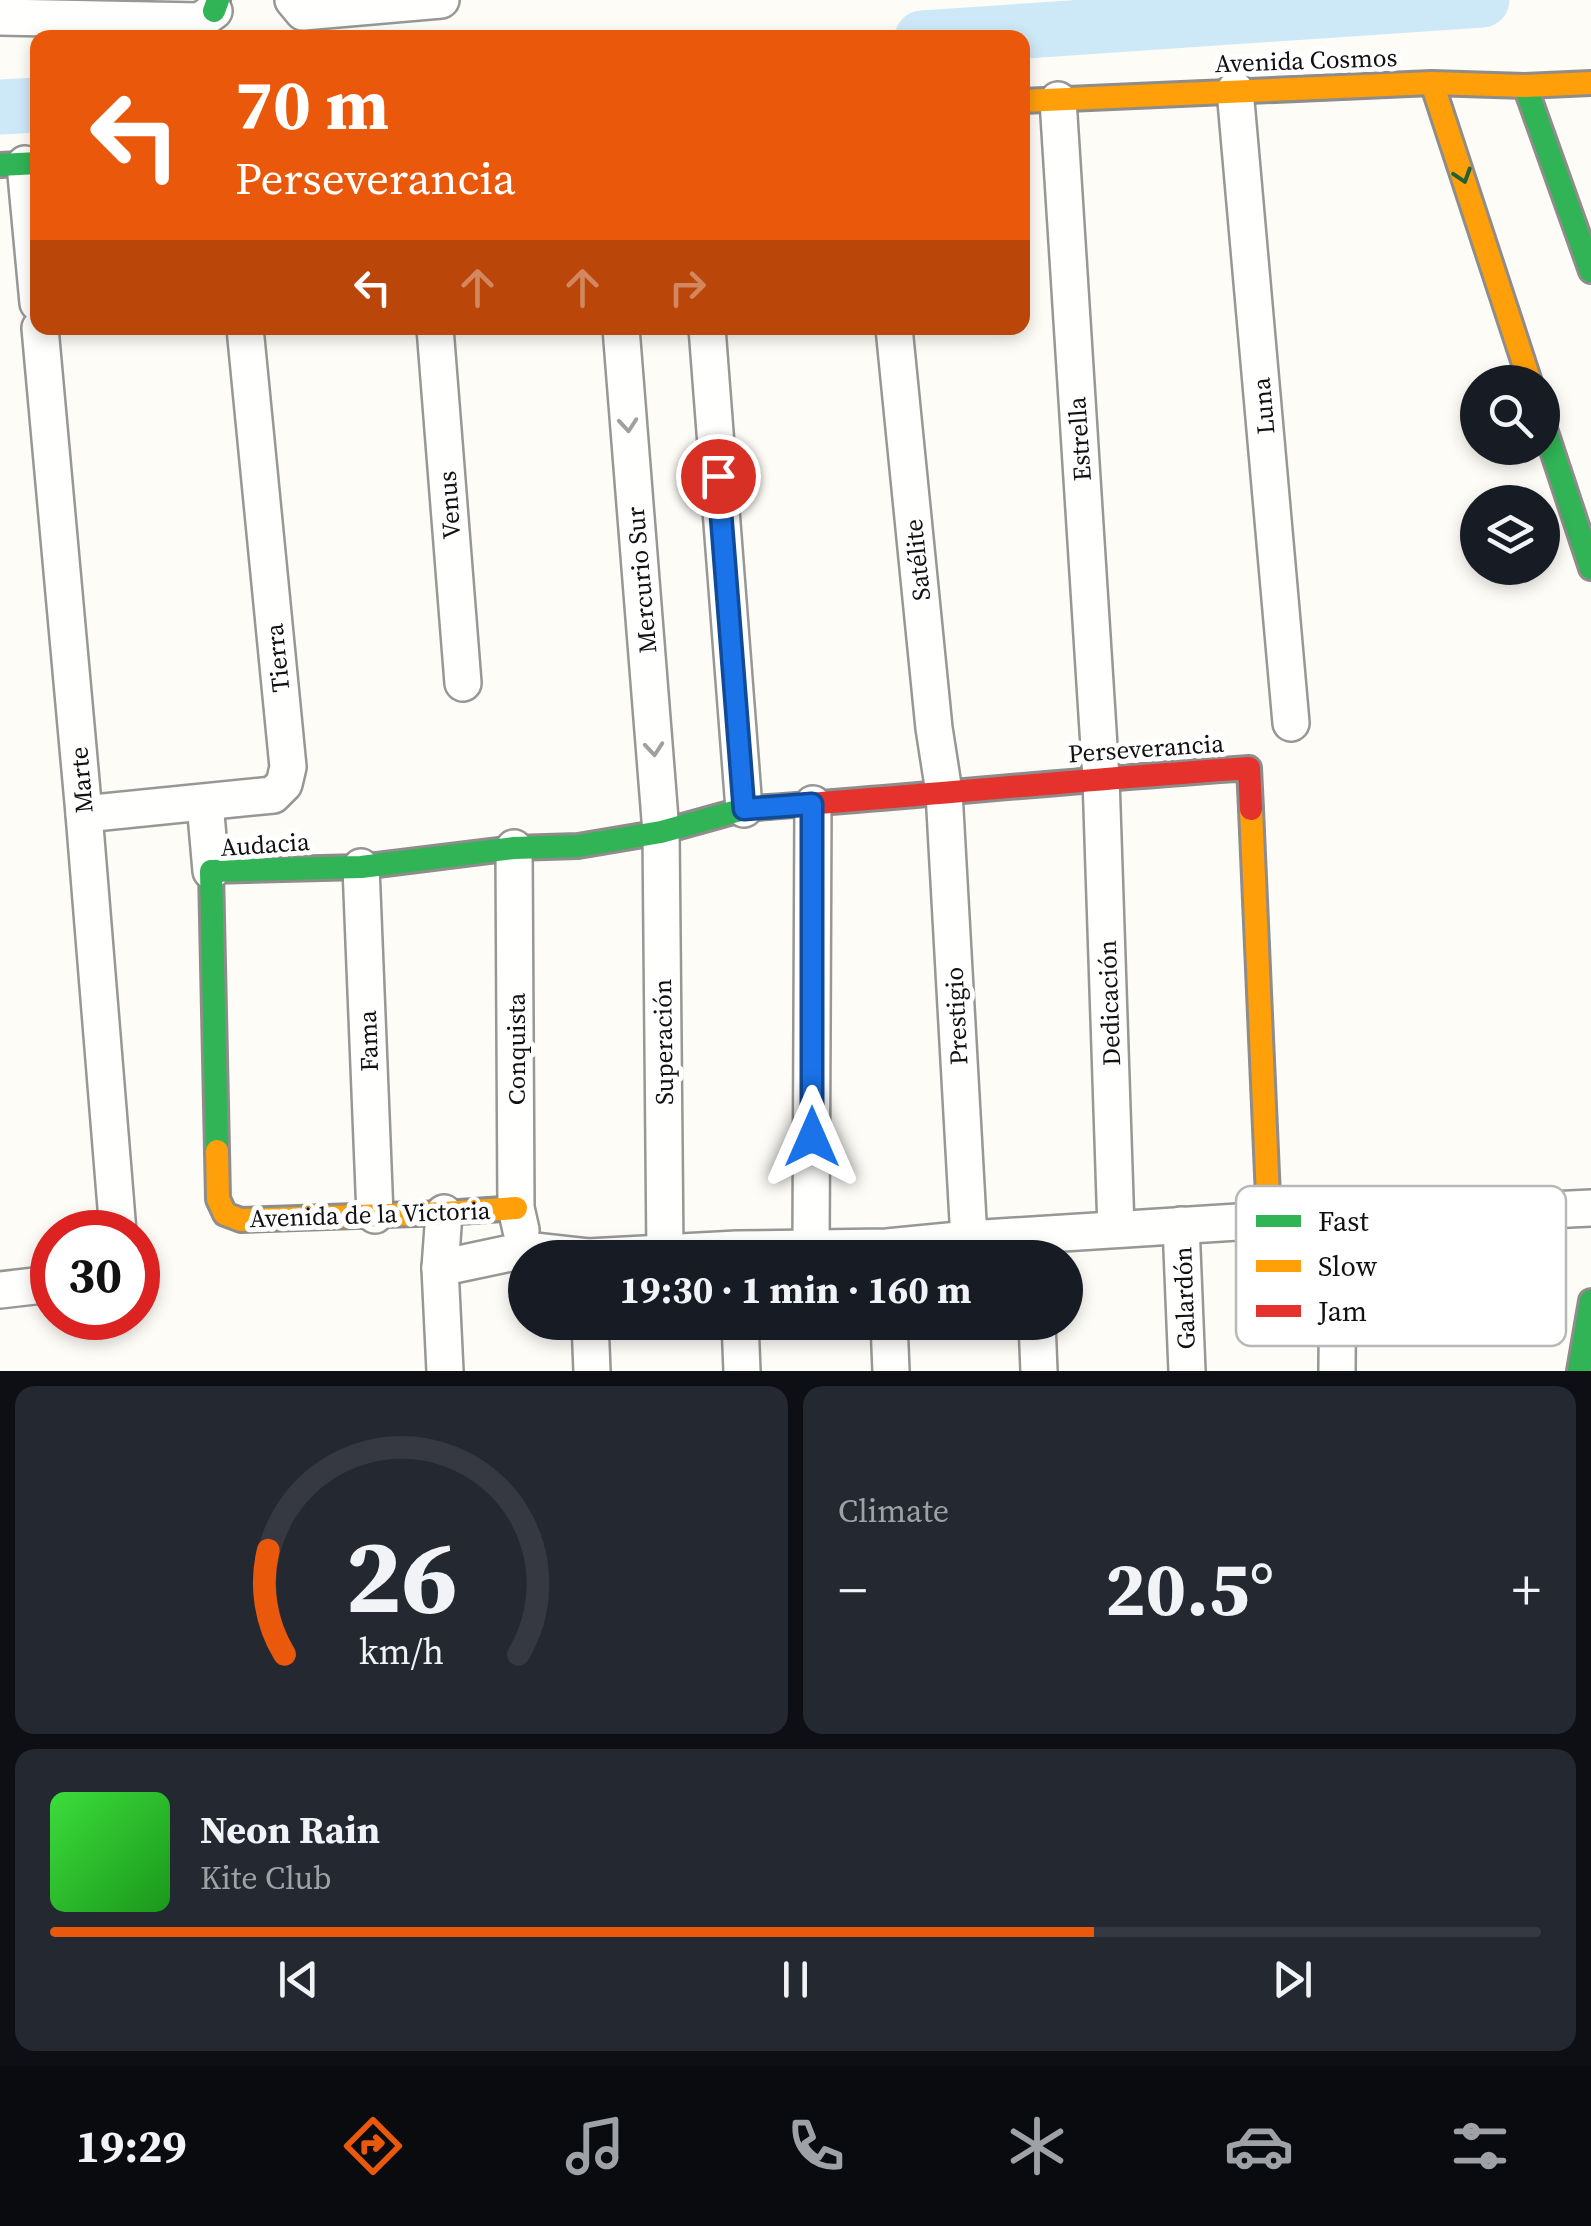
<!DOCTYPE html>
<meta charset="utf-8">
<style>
:root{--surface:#171b24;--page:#242831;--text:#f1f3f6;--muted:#9ea1a6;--line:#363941;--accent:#ea580c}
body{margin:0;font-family:"Source Serif 4",serif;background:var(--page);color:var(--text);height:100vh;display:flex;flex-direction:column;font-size:38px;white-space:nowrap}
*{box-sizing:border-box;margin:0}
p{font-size:32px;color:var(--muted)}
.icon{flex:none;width:55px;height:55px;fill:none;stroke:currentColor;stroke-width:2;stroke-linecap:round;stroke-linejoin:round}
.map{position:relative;height:1371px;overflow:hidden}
.details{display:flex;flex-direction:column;gap:15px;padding:15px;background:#0d0f14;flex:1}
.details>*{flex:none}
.banner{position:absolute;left:30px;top:30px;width:1000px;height:305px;border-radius:20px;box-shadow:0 5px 15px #0003;background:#ea580c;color:#fff;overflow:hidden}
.controls{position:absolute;left:1460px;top:365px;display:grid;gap:20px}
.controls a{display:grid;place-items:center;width:100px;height:100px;border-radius:50%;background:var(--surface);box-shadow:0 5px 15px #0003;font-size:50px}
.speed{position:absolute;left:30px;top:1210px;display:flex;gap:20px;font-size:50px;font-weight:700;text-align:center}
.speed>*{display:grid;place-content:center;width:130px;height:130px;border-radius:50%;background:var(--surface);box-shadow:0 5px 15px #0003;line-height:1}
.speed .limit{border:15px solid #d22;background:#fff;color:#111}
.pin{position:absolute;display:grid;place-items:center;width:85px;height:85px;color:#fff;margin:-42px;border:5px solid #fff;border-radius:50%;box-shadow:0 2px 10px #0007}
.me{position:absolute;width:110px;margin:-55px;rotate:0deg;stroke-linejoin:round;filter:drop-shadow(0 0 8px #0008)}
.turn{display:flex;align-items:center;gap:35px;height:210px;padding:0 40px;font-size:45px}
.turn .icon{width:130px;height:130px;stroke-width:2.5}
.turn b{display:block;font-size:70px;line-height:85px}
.lanes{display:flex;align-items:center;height:95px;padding:0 40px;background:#0003;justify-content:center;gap:50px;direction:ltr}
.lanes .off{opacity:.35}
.big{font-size:75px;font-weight:700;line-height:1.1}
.details .widget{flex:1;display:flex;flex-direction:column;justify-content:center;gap:15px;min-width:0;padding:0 35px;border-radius:20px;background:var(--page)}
.details .dial{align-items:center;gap:0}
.dial svg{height:260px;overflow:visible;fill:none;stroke:var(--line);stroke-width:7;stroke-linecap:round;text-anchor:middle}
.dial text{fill:var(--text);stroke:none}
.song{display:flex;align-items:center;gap:30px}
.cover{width:120px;height:120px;border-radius:15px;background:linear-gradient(135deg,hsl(120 70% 55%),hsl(120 70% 35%))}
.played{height:10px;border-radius:5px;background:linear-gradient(90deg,var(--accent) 70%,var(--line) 70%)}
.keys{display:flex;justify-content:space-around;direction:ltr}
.heat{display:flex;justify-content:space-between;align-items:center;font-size:55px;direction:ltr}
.details .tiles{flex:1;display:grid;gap:15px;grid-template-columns:1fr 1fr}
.widget:last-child{grid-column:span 2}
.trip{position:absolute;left:508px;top:1240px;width:575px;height:100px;border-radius:50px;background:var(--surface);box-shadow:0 5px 15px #0003;font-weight:700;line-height:100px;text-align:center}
.tab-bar{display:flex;height:160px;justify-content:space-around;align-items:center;background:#090b0e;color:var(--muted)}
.tab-bar .icon{width:70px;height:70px}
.tab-bar .current{color:var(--accent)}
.tab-bar b{font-size:45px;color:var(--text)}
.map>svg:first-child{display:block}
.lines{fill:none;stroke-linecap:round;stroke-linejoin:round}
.river{stroke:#cde8f7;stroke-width:55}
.street-casing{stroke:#979795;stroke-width:40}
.fast-casing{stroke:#8e8d8b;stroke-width:28}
.slow-casing{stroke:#8e8d8b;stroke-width:28}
.jam-casing{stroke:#8e8d8b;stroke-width:28}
.street{stroke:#fffffe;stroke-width:35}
.fast{stroke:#30b455;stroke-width:22}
.slow{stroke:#ff9f0a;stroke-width:22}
.jam{stroke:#e5322d;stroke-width:22}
.oneway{stroke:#206233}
.oneway2{stroke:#a0a09f}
.route-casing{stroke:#114b97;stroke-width:25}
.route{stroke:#1a73e8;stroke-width:18}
.labels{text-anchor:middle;stroke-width:10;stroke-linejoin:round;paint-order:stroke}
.street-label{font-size:25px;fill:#111;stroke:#fff}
.key{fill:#fff;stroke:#b8b8b8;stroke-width:2.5}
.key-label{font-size:28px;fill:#111}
</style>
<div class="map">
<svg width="1591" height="1371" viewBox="0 0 1591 1371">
<rect width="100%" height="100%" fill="#fdfcf7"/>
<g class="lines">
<g class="river">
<path d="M922 38 1482 0"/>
<path d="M0 107 38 105"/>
</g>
<defs>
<g id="street">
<path d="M293 0 303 12 441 0"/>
<path d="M0 17 200 21 214 11"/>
<path d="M1235 90 1291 723"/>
<path d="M1058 100 1101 778 1116 1229"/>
<path d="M25 164 38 303"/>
<path d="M40 328 84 814 118 1232"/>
<path d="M435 328 463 683"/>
<path d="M621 328 661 832 665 1253"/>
<path d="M707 328 744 809"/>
<path d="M894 328 934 728 944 792 969 1239"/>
<path d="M205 803 211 871"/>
<path d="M84 814 273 795 284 784 288 767 245 328"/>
<path d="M514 848 516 1208 521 1230"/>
<path d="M361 867 375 1215"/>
<path d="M444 1213 440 1268 445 1371"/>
<path d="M1181 1225 1187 1371"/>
<path d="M811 1248 813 804"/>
<path d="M440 1268 525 1250 588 1257 737 1249 887 1247 969 1239 1269 1220H1338L1591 1208"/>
<path d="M0 1290 52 1284"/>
<path d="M590 1322 592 1371"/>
<path d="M740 1322 742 1371"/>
<path d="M889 1322 891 1371"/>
<path d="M1037 1322 1039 1371"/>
<path d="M1337 1371 1338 1220"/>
</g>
<g id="fast">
<path d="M214 11 218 0"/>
<path d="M1525 86 1591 271"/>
<path d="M0 165 38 163"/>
<path d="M1542 420 1591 568"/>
<path d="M217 1151 211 871 361 867 514 848 578 846 661 832 744 809 768 807"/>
<path d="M1579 1371 1591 1301"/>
</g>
<g id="slow">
<path d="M1432 83 1530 382"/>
<path d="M1022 101 1432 83 1525 86 1591 83"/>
<path d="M1251 809 1269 1220"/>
<path d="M217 1151 218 1199 225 1214 241 1220 444 1213 516 1208"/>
</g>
<path id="jam" d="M768 807C928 795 1088 779 1249 768L1251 809"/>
</defs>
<use href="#street" class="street-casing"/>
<use href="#fast" class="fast-casing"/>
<use href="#slow" class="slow-casing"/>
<use href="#jam" class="jam-casing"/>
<use href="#street" class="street"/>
<use href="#fast" class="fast"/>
<use href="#slow" class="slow"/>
<use href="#jam" class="jam"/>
</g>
<defs><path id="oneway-chevron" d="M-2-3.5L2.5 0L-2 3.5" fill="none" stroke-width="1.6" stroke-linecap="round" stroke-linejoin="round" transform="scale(2.5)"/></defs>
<use class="oneway" href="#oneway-chevron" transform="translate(1463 176) rotate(72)"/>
<g class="oneway2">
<use href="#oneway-chevron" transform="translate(628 425) rotate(85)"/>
<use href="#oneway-chevron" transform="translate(654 749) rotate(85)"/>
</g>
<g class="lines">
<defs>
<path id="route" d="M718 476 744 809 812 804V1137"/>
</defs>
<use href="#route" class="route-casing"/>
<use href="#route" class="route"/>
</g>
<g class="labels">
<g class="street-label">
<text transform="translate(1306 60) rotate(-2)" y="9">Avenida Cosmos</text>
<text transform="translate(1263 406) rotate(-95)" y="9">Luna</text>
<text transform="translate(1079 439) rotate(-94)" y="9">Estrella</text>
<text transform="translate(449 505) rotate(-94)" y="9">Venus</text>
<text transform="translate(917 560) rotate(-96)" y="9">Satélite</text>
<text transform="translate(641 580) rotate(-95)" y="9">Mercurio Sur</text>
<text transform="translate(277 658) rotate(-96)" y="9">Tierra</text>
<text transform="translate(1146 748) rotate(-4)" y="9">Perseverancia</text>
<text transform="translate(81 780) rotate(-95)" y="9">Marte</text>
<text transform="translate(265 844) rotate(-4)" y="9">Audacia</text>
<text transform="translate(1109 1003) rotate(-92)" y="9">Dedicación</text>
<text transform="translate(956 1016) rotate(-93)" y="9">Prestigio</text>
<text transform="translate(368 1041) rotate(-92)" y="9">Fama</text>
<text transform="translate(663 1042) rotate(-91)" y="9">Superación</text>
<text transform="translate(516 1049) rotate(-90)" y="9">Conquista</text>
<text transform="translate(370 1214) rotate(-2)" y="9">Avenida de la Victoria</text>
<text transform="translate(1184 1298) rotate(-92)" y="9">Galardón</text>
</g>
</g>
<rect x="1236" y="1186" width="330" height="160" rx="15" class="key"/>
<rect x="1256" y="1215" width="45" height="12" fill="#30b455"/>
<rect x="1256" y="1260" width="45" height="12" fill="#ff9f0a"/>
<rect x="1256" y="1305" width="45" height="12" fill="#e5322d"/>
<g class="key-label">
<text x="1318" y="1231">Fast</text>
<text x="1318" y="1276">Slow</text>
<text x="1318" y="1321">Jam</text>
</g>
</svg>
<div class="controls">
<a><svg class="icon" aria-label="search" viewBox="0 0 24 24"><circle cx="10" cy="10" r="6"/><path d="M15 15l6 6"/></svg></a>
<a><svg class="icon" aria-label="layers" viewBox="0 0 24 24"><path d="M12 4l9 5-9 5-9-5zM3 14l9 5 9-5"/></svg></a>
</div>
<div class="speed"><div class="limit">30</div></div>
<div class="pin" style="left:718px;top:476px;background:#d93025"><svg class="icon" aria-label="arrive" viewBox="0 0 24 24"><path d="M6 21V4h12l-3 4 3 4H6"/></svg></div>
<svg class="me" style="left:812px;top:1137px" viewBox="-20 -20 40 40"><path d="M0-17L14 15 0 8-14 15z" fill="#1a73e8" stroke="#fff" stroke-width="4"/></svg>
<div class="trip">19:30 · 1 min · 160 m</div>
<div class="banner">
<div class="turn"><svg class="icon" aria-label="left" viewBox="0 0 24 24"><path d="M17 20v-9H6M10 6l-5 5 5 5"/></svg><div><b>70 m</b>Perseverancia</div></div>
<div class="lanes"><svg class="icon" aria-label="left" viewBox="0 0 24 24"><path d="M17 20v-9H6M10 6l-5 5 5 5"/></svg><svg class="icon off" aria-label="ahead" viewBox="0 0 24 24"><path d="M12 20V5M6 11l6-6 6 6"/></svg><svg class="icon off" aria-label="ahead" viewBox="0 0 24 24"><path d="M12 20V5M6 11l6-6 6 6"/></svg><svg class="icon off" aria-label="right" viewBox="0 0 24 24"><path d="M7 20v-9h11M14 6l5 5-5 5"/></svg></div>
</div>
</div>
<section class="details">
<div class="tiles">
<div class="widget dial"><svg viewBox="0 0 100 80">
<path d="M14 69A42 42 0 1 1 86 69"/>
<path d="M14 69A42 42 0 0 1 9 37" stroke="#ea580c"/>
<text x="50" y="56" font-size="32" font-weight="700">26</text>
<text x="50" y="72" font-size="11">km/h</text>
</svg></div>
<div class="widget"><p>Climate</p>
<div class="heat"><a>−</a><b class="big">20.5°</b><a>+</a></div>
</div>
<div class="widget">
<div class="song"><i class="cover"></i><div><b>Neon Rain</b><p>Kite Club</p></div></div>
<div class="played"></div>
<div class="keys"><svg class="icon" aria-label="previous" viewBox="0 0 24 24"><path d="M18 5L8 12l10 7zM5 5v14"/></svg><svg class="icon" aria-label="pause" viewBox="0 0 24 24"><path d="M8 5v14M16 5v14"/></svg><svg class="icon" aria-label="next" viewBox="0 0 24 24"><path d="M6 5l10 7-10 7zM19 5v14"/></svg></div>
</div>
</div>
</section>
<nav class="tab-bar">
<b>19:29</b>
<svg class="icon current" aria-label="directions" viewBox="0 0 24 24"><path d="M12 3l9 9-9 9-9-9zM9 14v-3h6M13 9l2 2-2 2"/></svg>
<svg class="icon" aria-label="music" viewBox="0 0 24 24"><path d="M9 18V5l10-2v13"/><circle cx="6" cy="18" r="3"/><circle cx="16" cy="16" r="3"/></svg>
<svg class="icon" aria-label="phone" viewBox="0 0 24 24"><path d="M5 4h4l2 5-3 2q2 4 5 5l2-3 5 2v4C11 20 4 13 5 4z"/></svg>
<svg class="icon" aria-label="climate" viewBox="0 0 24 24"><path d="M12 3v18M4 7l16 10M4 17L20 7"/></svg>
<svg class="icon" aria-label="car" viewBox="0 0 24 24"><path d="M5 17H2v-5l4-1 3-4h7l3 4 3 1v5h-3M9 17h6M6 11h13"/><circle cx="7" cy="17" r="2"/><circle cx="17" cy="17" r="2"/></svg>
<svg class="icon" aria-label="filters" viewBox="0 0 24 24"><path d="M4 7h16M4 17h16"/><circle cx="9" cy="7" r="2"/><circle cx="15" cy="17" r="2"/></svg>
</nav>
